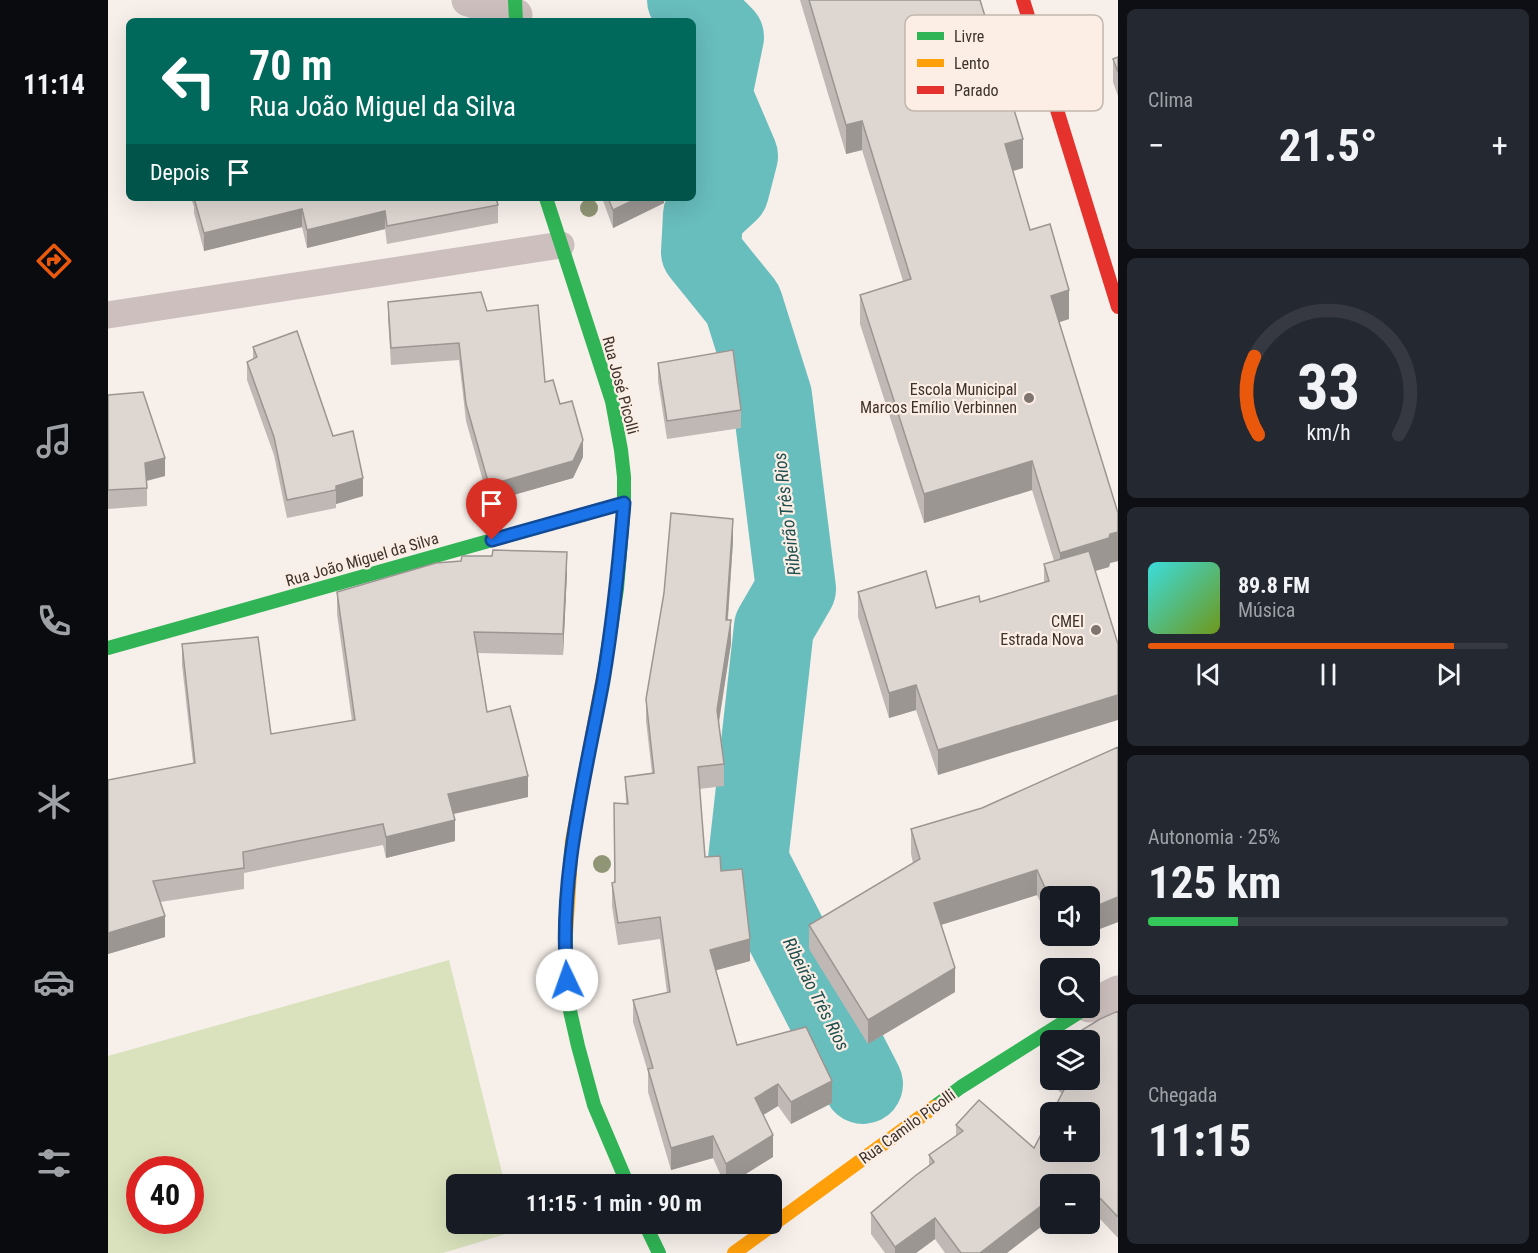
<!DOCTYPE html>
<html lang="pt">
<meta charset="utf-8">
<style>
:root{--surface:#171b24;--page:#242831;--text:#f1f3f6;--muted:#9ea1a6;--line:#363941;--accent:#ea580c}
body{margin:0;font-family:"Roboto Condensed",sans-serif;background:var(--page);color:var(--text);height:100vh;display:flex;flex-direction:column;font-size:22px;white-space:nowrap}
*{box-sizing:border-box;margin:0}
p{font-size:20px;color:var(--muted)}
.icon{flex:none;width:33px;height:33px;fill:none;stroke:currentColor;stroke-width:2;stroke-linecap:round;stroke-linejoin:round}
.map{position:relative;flex:1;overflow:hidden}
.drawer{display:flex;flex-direction:column;gap:9px;padding:9px;background:#0d0f14;width:420px}
.drawer>*{flex:none}
.top-card{position:absolute;left:18px;top:18px;width:570px;height:183px;border-radius:9px;box-shadow:0 6px 24px #0002;background:#00695c;color:#fff;overflow:hidden}
.fabs{position:absolute;left:932px;top:886px;display:grid;gap:12px}
.fabs a{display:grid;place-items:center;width:60px;height:60px;border-radius:9px;background:var(--surface);box-shadow:0 6px 24px #0002;font-size:30px}
.speed{position:absolute;left:18px;top:1156px;display:flex;gap:12px;font-size:30px;font-weight:700;text-align:center}
.speed>*{display:grid;place-content:center;width:78px;height:78px;border-radius:50%;background:var(--surface);box-shadow:0 6px 24px #0002;line-height:1}
.speed .limit{border:9px solid #d22;background:#fff;color:#111}
.pin{position:absolute;display:grid;place-items:center;width:51px;height:51px;color:#fff;margin:-62px -26px;border-radius:50% 50% 50% 0;rotate:-45deg;box-shadow:0 0 6px #0007}
.pin .icon{rotate:45deg}
.me{position:absolute;width:66px;margin:-33px;rotate:357deg;stroke-linejoin:round;filter:drop-shadow(0 0 4px #0008)}
.turn{display:flex;align-items:center;gap:21px;height:126px;padding:0 24px;font-size:27px}
.turn .icon{width:78px;height:78px;stroke-width:2.5}
.turn b{display:block;font-size:42px;line-height:51px}
.then{display:flex;align-items:center;height:57px;padding:0 24px;background:#0003;gap:12px;font-size:22px}
.big{font-size:45px;font-weight:700;line-height:1.1}
.drawer .card{flex:1;display:flex;flex-direction:column;justify-content:center;gap:9px;min-width:0;padding:0 21px;border-radius:9px;background:var(--page)}
.drawer .dial{align-items:center;gap:0}
.dial svg{height:156px;overflow:visible;fill:none;stroke:var(--line);stroke-width:7;stroke-linecap:round;text-anchor:middle}
.dial text{fill:var(--text);stroke:none}
.song{display:flex;align-items:center;gap:18px}
.cover{width:72px;height:72px;border-radius:9px;background:linear-gradient(135deg,hsl(180 70% 55%),hsl(80 70% 35%))}
.played{height:6px;border-radius:3px;background:linear-gradient(90deg,var(--accent) 85%,var(--line) 85%)}
.keys{display:flex;justify-content:space-around;direction:ltr}
.heat{display:flex;justify-content:space-between;align-items:center;font-size:33px;direction:ltr}
.charge{height:9px;border-radius:4px;background:linear-gradient(90deg,#34c759 25%,var(--line) 0)}
.trip{position:absolute;left:338px;top:1174px;width:336px;height:60px;border-radius:9px;background:var(--surface);box-shadow:0 6px 24px #0002;font-weight:700;line-height:60px;text-align:center}
main{display:flex;flex:1;min-height:0}
.dock{display:flex;flex-direction:column;width:108px;justify-content:space-around;align-items:center;background:#090b0e;color:var(--muted)}
.dock .icon{width:42px;height:42px}
.dock .active{color:var(--accent)}
.dock b{font-size:27px;color:var(--text)}
.map>svg:first-child{display:block}
.green{fill:#d9e2bc;fill-rule:evenodd}
.lines{fill:none;stroke-linecap:round;stroke-linejoin:round}
.river{stroke:#68bdbd;stroke-width:80}
.lane{stroke:#ccbfbe;stroke-width:27}
.street{stroke:#ccbfbe;stroke-width:33}
.fast{stroke:#30b455;stroke-width:14}
.slow{stroke:#ff9f0a;stroke-width:14}
.jam{stroke:#e5322d;stroke-width:14}
.tree{fill:#909575}
.wall{fill:#bfb8b4}
.shaded-wall{fill:#9b9692}
.building{fill:#ded6d1;stroke:#9b9692;stroke-width:1.5}
.route-casing{stroke:#114b97;stroke-width:15}
.route{stroke:#1a73e8;stroke-width:10}
.poi-dot{fill:#7d756e;stroke:#fceee4;stroke-width:2}
.labels{text-anchor:middle;stroke-width:4.5;stroke-linejoin:round;paint-order:stroke}
.street-label{font-size:16px;fill:#3c332c;stroke:#fceee4}
.poi-label{font-size:16px;fill:#3c332c;stroke:#fceee4;text-anchor:end}
.water-label{font-size:18px;font-style:italic;fill:#1e5052;stroke:#fceee4}
.key{fill:#fceee4;stroke:#c2b6ad;stroke-width:1.5}
.key-label{font-size:16px;fill:#3c332c}
</style>
<main>
<nav class="dock">
<b>11:14</b>
<svg class="icon active" aria-label="directions" viewBox="0 0 24 24"><path d="M12 3l9 9-9 9-9-9zM9 14v-3h6M13 9l2 2-2 2"/></svg>
<svg class="icon" aria-label="music" viewBox="0 0 24 24"><path d="M9 18V5l10-2v13"/><circle cx="6" cy="18" r="3"/><circle cx="16" cy="16" r="3"/></svg>
<svg class="icon" aria-label="phone" viewBox="0 0 24 24"><path d="M5 4h4l2 5-3 2q2 4 5 5l2-3 5 2v4C11 20 4 13 5 4z"/></svg>
<svg class="icon" aria-label="climate" viewBox="0 0 24 24"><path d="M12 3v18M4 7l16 10M4 17L20 7"/></svg>
<svg class="icon" aria-label="car" viewBox="0 0 24 24"><path d="M5 17H2v-5l4-1 3-4h7l3 4 3 1v5h-3M9 17h6M6 11h13"/><circle cx="7" cy="17" r="2"/><circle cx="17" cy="17" r="2"/></svg>
<svg class="icon" aria-label="filters" viewBox="0 0 24 24"><path d="M4 7h16M4 17h16"/><circle cx="9" cy="7" r="2"/><circle cx="15" cy="17" r="2"/></svg>
</nav>
<div class="map">
<svg width="1010" height="1253" viewBox="0 0 1010 1253">
<rect width="100%" height="100%" fill="#f6efea"/>
<path class="green" d="M341 960 397 1185H348V1224H406L408 1231 335 1253H0V1056ZM32 1170H82V1221H32Z"/>
<g class="lines">
<path class="river" d="M579 0 616 37 604 95 630 156 621 191 595 215 593 252 635 304 664 396 688 589 666 627 640 860 755 1084"/>
<path class="lane" d="M0 315 453 245"/>
<g class="street">
<path d="M360 0 408 15"/>
<path d="M981 1006 1010 992"/>
</g>
<g class="fast">
<path d="M407 0 408 21"/>
<path d="M438 198 504 401 513 450 516 477V503L509 589 497 667"/>
<path d="M0 648 516 503"/>
<path d="M458 933 457 958 460 1002 470 1046 486 1105 520 1185"/>
<path d="M826 1107 853 1087 978 1008"/>
<path d="M537 1224 551 1253"/>
</g>
<g class="slow">
<path d="M458 933 464 841 497 667"/>
<path d="M626 1253 826 1107"/>
</g>
<path class="jam" d="M915 0 1010 307"/>
</g>
<g class="tree">
<circle cx="481" cy="208" r="9"/>
<circle cx="494" cy="864" r="9"/>
</g>
<g class="wall">
<path d="M692 0H872L915 168 905 171 922 230 961 319 951 322 1010 513V561L1002 563 1001 567 987 571 830 775 808 710 781 718 750 617V592L828 608 872 602 936 582V564L946 561 924 490 816 523 752 324V295L795 281 754 150 738 154Z"/>
<path d="M1010 57V96L1005 82V59Z"/>
<path d="M83 198H388L390 205V223L279 244 277 229 199 248 194 227 96 251 86 213V207Z"/>
<path d="M494 198H556V203L505 228Z"/>
<path d="M280 302 379 311 437 382 452 404 475 457 465 478 381 502 358 421 351 360 283 365 280 319Z"/>
<path d="M145 347 225 436 255 496 228 504V508L179 518 166 455 139 380V362L145 359Z"/>
<path d="M550 363 633 410V428L559 439 550 381Z"/>
<path d="M0 395 57 476 39 481V506L0 509Z"/>
<path d="M625 541 620 620 623 643 611 723 616 764V786L591 789 597 857 613 871 642 961 608 970 629 1045 724 1103 683 1124 670 1106 655 1115 665 1157 620 1185H617L605 1158 563 1170 540 1092V1072L525 1022V1000L559 993 552 939 510 945 504 906V883L506 882 518 804 517 777 544 773 538 721V699Z"/>
<path d="M459 573 455 655 370 653 379 712 420 797 346 814 347 841 278 858 275 845 136 873V889L52 902 57 937 0 954 85 763 74 665V644L163 734 244 721 229 614V592Z"/>
<path d="M1010 747V922L981 933V897H942V923L929 895 833 925 847 992 760 1044 701 949V925L805 863 803 854V829L874 808Z"/>
<path d="M1010 1011V1238L993 1220 981 1213V1185H942L899 1253H837L827 1239 808 1253H777L763 1234V1213L821 1166V1155L848 1136V1125L926 1148 954 1094 934 1075V1054L942 1049V1080H981Z"/>
</g>
<g class="shaded-wall">
<path d="M754 121V150L738 154V125Z"/>
<path d="M915 139V168L897 173V144Z"/>
<path d="M530 198H556V203L505 228V210Z"/>
<path d="M194 209V227L96 251V233Z"/>
<path d="M277 211V229L199 248V230Z"/>
<path d="M961 290V319L943 325V296Z"/>
<path d="M475 440V457L465 478 381 502V485Z"/>
<path d="M57 458V476L37 481V463Z"/>
<path d="M924 461V490L816 523V494Z"/>
<path d="M255 478V496L228 504V486Z"/>
<path d="M625 519V541L618 642V620Z"/>
<path d="M1010 532V561L1002 563 1001 567 952 581V553Z"/>
<path d="M459 552V573L455 655V634Z"/>
<path d="M623 620V643L609 733V710Z"/>
<path d="M808 685V710L781 718V693Z"/>
<path d="M1010 695V720L830 775V750Z"/>
<path d="M420 776V797L340 815V794Z"/>
<path d="M347 820V841L278 858V837Z"/>
<path d="M929 870V895L826 927V903Z"/>
<path d="M1010 897V922L981 933V909Z"/>
<path d="M57 916V937L0 954V933Z"/>
<path d="M642 939V961L602 972V950Z"/>
<path d="M847 968V992L760 1044V1020Z"/>
<path d="M724 1081V1103L683 1124V1102Z"/>
<path d="M670 1084V1106L647 1120V1098Z"/>
<path d="M665 1135V1157L620 1185H618V1164Z"/>
<path d="M605 1136V1158L563 1170V1148Z"/>
<path d="M942 1199V1220L899 1253H872Z"/>
<path d="M827 1218V1239L808 1253H787V1247Z"/>
</g>
<g class="building">
<path d="M701 0H872L915 139 897 144 922 230 942 224 961 290 943 296 1010 513V532L1002 534 1001 538 952 553 924 461 816 494 752 295 803 279 754 121 738 125Z"/>
<path d="M1010 57V72L1005 59Z"/>
<path d="M86 198H388L390 205 279 226 277 211 199 230 194 209 96 233Z"/>
<path d="M500 198H530L505 210Z"/>
<path d="M373 292 379 311 430 305 437 382 445 380 452 404 464 401 475 440 465 461 381 485 358 404 351 343 283 348 280 302Z"/>
<path d="M189 331 225 436 245 431 255 478 228 486V490L179 500 166 437 139 362 149 357 145 347Z"/>
<path d="M625 350 633 410 559 421 550 363Z"/>
<path d="M35 392 57 458 37 463 39 488 0 490V395Z"/>
<path d="M563 513 625 519 618 620H623L609 710 616 764 590 767 597 857 612 856 613 871 634 869 642 939 602 950 629 1045 698 1027 724 1081 683 1102 670 1084 647 1098 665 1135 618 1164 605 1136 563 1148 540 1069 545 1068 525 1000 562 992 552 917 510 923 504 883 507 882 506 803 520 804 517 777 546 773 538 699 556 593Z"/>
<path d="M385 550 459 552 455 634 366 632 379 712 402 706 420 776 340 794 347 820 278 837 275 824 135 852 136 868 45 881 57 916 0 933V780L87 763 74 644 150 637 163 734 247 720 229 592 328 563 353 561 354 556H384Z"/>
<path d="M981 551 1010 644V695L830 750 808 685 781 693 750 592 818 571 828 608 871 596 872 602 941 581 936 564Z"/>
<path d="M1010 747V897L981 909V897H942V899L929 870 826 903 847 968 760 1020 701 925 812 859 803 829 874 808Z"/>
<path d="M1010 1011V1217L993 1199 981 1192V1185H968L964 1182 961 1185H942V1199L872 1253H853L827 1218 787 1247 763 1213 807 1176 826 1162 821 1155 855 1131 848 1125 871 1100 926 1148 942 1117V1152H981V1113H944L961 1080H981V1041H956L992 1019Z"/>
<path d="M942 1049V1062L934 1054Z"/>
</g>
<g class="lines">
<defs>
<path id="route" d="M384 540 516 503C511 563 505 622 495 681 477 779 450 879 459 980"/>
</defs>
<use href="#route" class="route-casing"/>
<use href="#route" class="route"/>
</g>
<g class="poi-dot">
<circle cx="921" cy="398" r="6"/>
<circle cx="988" cy="630" r="6"/>
</g>
<g class="labels">
<g class="street-label">
<text transform="translate(513 385) rotate(75)" y="6">Rua José Picolli</text>
<text transform="translate(254 559) rotate(-16)" y="6">Rua João Miguel da Silva</text>
<text transform="translate(799 1126) rotate(-36)" y="6">Rua Camilo Picolli</text>
</g>
<g class="poi-label">
<text x="909" y="395">Escola Municipal<tspan x="909" dy="18">Marcos Emílio Verbinnen</tspan></text>
<text x="976" y="627">CMEI<tspan x="976" dy="18">Estrada Nova</tspan></text>
</g>
<g class="water-label">
<text transform="translate(679 514) rotate(-97)" y="6">Ribeirão Três Rios</text>
<text transform="translate(708 994) rotate(63)" y="6">Ribeirão Três Rios</text>
</g>
</g>
<rect x="797" y="15" width="198" height="96" rx="9" class="key"/>
<rect x="809" y="32" width="27" height="8" fill="#30b455"/>
<rect x="809" y="59" width="27" height="8" fill="#ff9f0a"/>
<rect x="809" y="86" width="27" height="8" fill="#e5322d"/>
<g class="key-label">
<text x="846" y="42">Livre</text>
<text x="846" y="69">Lento</text>
<text x="846" y="96">Parado</text>
</g>
</svg>
<div class="fabs">
<a><svg class="icon" aria-label="sound" viewBox="0 0 24 24"><path d="M4 9h4l5-4v14l-5-4H4zM17 9q2 3 0 6"/></svg></a>
<a><svg class="icon" aria-label="search" viewBox="0 0 24 24"><circle cx="10" cy="10" r="6"/><path d="M15 15l6 6"/></svg></a>
<a><svg class="icon" aria-label="layers" viewBox="0 0 24 24"><path d="M12 4l9 5-9 5-9-5zM3 14l9 5 9-5"/></svg></a>
<a>+</a>
<a>−</a>
</div>
<div class="speed"><div class="limit">40</div></div>
<div class="pin" style="left:384px;top:540px;background:#d93025"><svg class="icon" aria-label="arrive" viewBox="0 0 24 24"><path d="M6 21V4h12l-3 4 3 4H6"/></svg></div>
<svg class="me" style="left:459px;top:980px" viewBox="-20 -20 40 40"><circle r="19" fill="#fff"/><path d="M0-13L10 11 0 6-10 11z" fill="#1a73e8"/></svg>
<div class="trip">11:15 · 1 min · 90 m</div>
<div class="top-card">
<div class="turn"><svg class="icon" aria-label="left" viewBox="0 0 24 24"><path d="M17 20v-9H6M10 6l-5 5 5 5"/></svg><div><b>70 m</b>Rua João Miguel da Silva</div></div>
<div class="then">Depois<svg class="icon" aria-label="arrive" viewBox="0 0 24 24"><path d="M6 21V4h12l-3 4 3 4H6"/></svg></div>
</div>
</div>
<section class="drawer">
<div class="card"><p>Clima</p>
<div class="heat"><a>−</a><b class="big">21.5°</b><a>+</a></div>
</div>
<div class="card dial"><svg viewBox="0 0 100 80">
<path d="M14 69A42 42 0 1 1 86 69"/>
<path d="M14 69A42 42 0 0 1 12 29" stroke="#ea580c"/>
<text x="50" y="56" font-size="32" font-weight="700">33</text>
<text x="50" y="72" font-size="11">km/h</text>
</svg></div>
<div class="card">
<div class="song"><i class="cover"></i><div><b>89.8 FM</b><p>Música</p></div></div>
<div class="played"></div>
<div class="keys"><svg class="icon" aria-label="previous" viewBox="0 0 24 24"><path d="M18 5L8 12l10 7zM5 5v14"/></svg><svg class="icon" aria-label="pause" viewBox="0 0 24 24"><path d="M8 5v14M16 5v14"/></svg><svg class="icon" aria-label="next" viewBox="0 0 24 24"><path d="M6 5l10 7-10 7zM19 5v14"/></svg></div>
</div>
<div class="card"><p>Autonomia · 25%</p><b class="big">125 km</b><div class="charge"></div></div>
<div class="card"><p>Chegada</p><b class="big">11:15</b></div>
</section>
</main>
